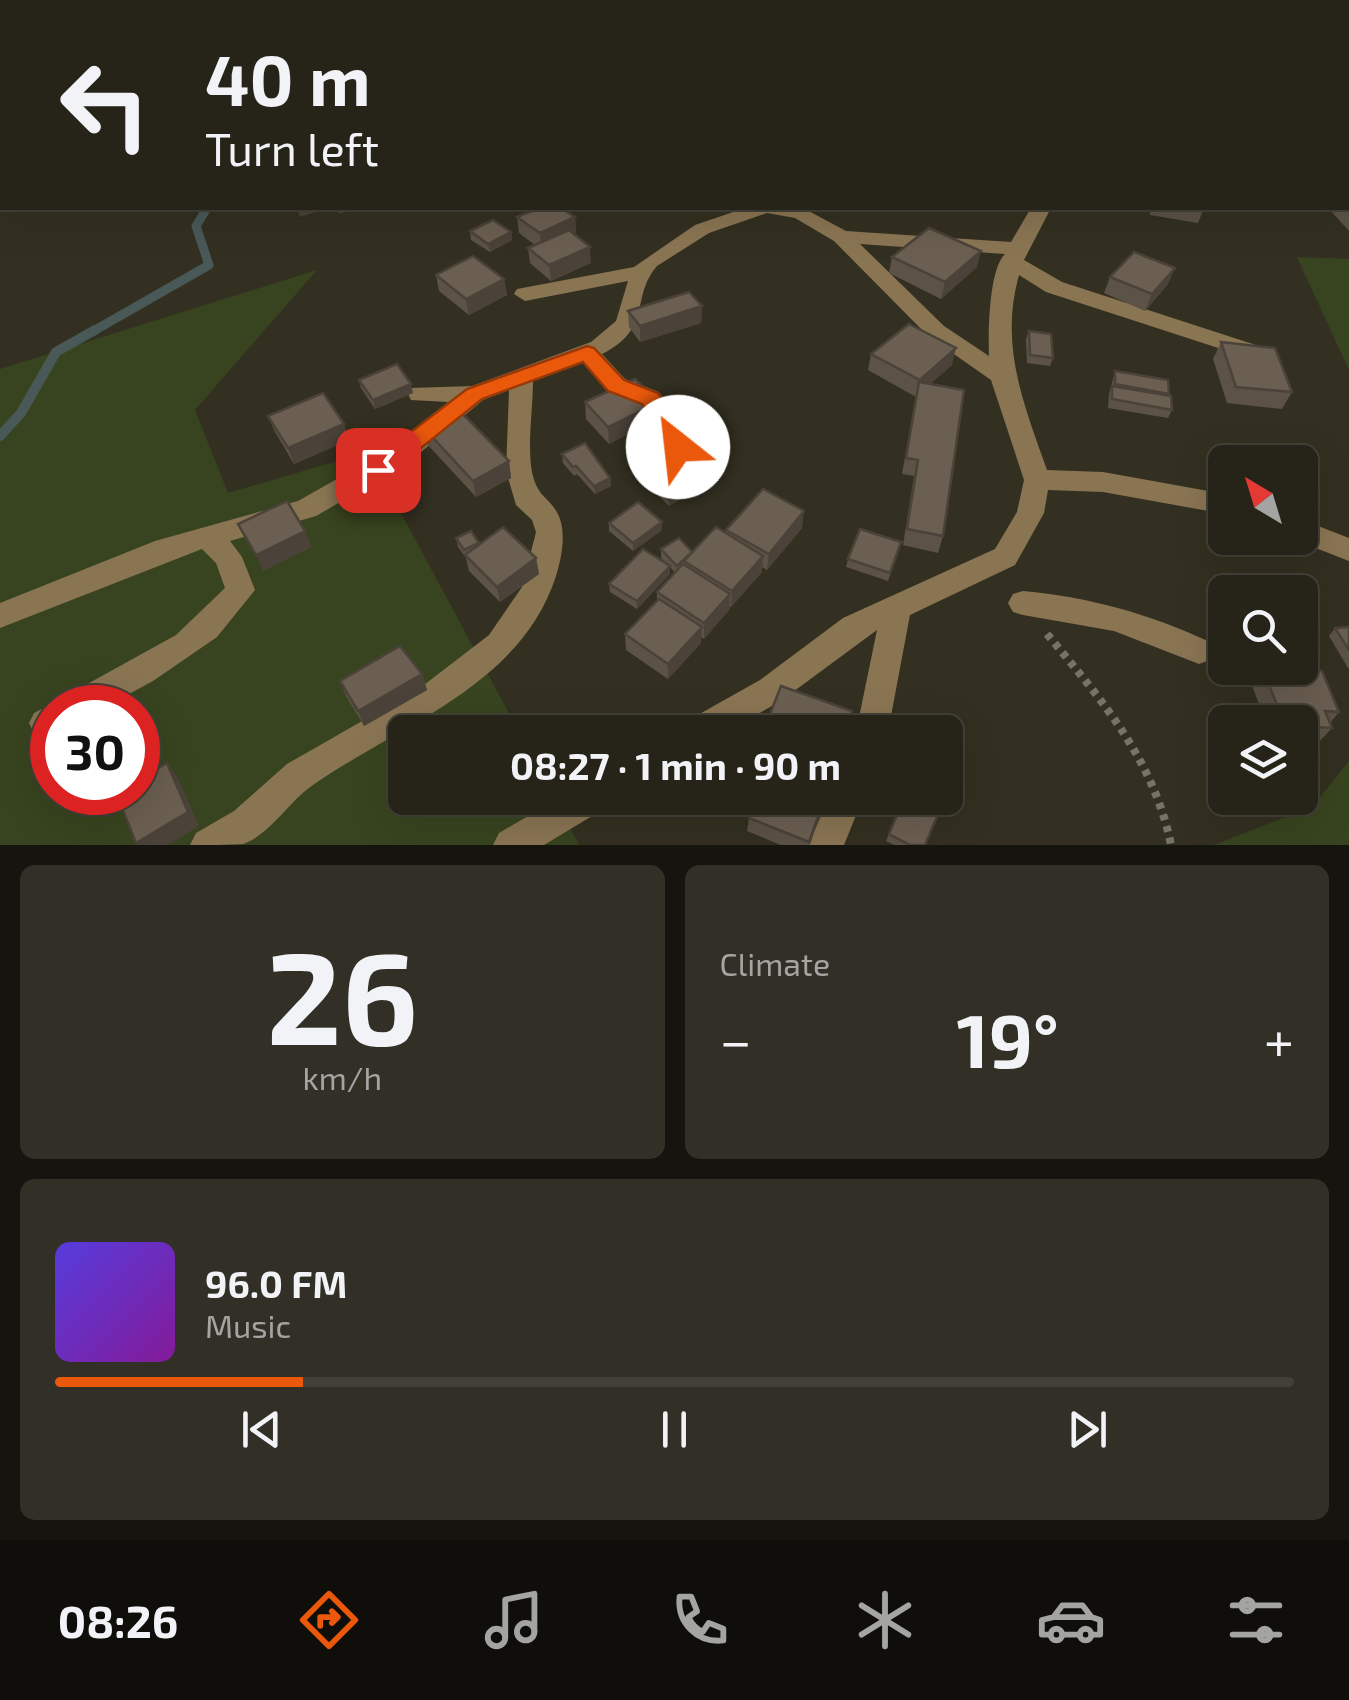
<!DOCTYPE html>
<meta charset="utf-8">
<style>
:root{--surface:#262419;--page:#323026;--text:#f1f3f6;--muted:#a4a4a2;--line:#424138;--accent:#ea580c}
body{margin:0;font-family:"Exo 2",sans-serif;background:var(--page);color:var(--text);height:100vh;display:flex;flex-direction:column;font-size:38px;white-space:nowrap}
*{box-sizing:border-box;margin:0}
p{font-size:32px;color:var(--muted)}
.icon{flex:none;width:55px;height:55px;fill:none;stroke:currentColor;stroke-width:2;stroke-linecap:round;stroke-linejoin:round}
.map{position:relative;height:845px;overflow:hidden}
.sheet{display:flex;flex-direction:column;gap:20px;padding:20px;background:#15140e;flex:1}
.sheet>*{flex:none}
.guide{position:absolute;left:0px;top:0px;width:1350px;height:210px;box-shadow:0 10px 40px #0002,0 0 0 2px var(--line);background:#262419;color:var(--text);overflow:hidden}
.needle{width:65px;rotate:322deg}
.fabs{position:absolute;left:1208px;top:445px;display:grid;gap:20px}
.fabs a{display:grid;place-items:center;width:110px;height:110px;border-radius:15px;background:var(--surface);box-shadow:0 10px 40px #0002,0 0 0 2px var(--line);font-size:50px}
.speed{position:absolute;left:30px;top:685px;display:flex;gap:20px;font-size:50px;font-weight:700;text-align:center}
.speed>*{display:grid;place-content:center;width:130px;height:130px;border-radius:50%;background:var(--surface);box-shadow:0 10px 40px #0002,0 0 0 2px var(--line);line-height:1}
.speed .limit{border:15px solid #d22;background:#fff;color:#111}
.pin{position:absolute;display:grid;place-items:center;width:85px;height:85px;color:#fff;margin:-42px;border-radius:20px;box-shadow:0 5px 15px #0006}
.me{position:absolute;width:110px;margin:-55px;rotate:331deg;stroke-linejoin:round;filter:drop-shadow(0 0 8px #0008)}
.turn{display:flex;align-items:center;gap:35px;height:210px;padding:0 40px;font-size:45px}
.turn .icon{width:130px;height:130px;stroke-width:2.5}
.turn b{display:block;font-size:70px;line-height:85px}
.big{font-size:75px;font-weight:700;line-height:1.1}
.sheet .tile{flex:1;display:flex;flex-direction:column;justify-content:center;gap:15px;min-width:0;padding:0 35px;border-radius:15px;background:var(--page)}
.sheet .dial{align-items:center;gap:0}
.dial b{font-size:130px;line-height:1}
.song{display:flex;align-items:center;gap:30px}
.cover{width:120px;height:120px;border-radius:15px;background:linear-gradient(135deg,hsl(250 70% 55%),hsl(290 70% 35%))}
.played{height:10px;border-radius:5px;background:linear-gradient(90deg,var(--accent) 20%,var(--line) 20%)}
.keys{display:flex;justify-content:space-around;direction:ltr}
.heat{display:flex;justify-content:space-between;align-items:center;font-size:55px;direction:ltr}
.sheet .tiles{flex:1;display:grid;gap:20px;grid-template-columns:1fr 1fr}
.tile:last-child{grid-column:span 2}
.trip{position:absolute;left:388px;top:715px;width:575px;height:100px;border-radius:15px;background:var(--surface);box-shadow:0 10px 40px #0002,0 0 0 2px var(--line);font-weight:700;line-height:100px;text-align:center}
.dock{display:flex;height:160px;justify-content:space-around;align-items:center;background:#0f0e0a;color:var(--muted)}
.dock .icon{width:70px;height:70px}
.dock .active{color:var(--accent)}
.dock b{font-size:45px;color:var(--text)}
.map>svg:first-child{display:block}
.green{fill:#38441f;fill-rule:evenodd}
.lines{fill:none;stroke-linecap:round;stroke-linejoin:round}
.stream-far1{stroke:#485957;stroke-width:9}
.stream{stroke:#485957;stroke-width:10}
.path{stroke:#777467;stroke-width:8;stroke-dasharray:6 6;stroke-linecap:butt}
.minor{fill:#8a7553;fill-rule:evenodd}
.wall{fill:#5c5246}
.shaded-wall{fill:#4b4239}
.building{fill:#6b5f51;stroke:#4b4239;stroke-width:2.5}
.route{fill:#ea580c;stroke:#983908;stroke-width:2.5}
</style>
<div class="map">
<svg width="1349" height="845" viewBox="0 0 1349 845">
<rect width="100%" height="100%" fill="#333021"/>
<g class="green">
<path d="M1297 257 1349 259V370Z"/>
<path d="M317 270 195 410 228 493 368 452 519 732H405V798H554L579 845H0V369ZM52 708H138V792H52Z"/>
<path d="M1349 761V845H1214L1313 806Z"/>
</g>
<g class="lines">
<path class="stream-far1" d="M90 333 209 265 196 226 207 208"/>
<path class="stream" d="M0 436 21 413 56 352 95 330"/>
<path class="path" d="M1047 634C1101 699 1154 760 1171 845"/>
<g class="minor">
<path d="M1148 0H1167L1168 2H1149Z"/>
<rect x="1348" y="111" width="1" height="11"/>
<path d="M745 208H803L846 231 1011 242 1031 208H1051L1024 260 1062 282 1265 348 1269 353 1257 361 1249 358 1046 292 1019 275C999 345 1024 405 1047 470L1103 472 1225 494V514L1103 492 1048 490 1044 513 1015 565 910 615 888 732H856L877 630 782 700 727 732H683L687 721 760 680 843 618 995 549 1017 512 1024 480 991 380 928 336 834 241 795 218 767 213 709 233 657 266C630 297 653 329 602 354L625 379 659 392 692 434 691 447 666 485H648L644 478 665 446 666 436 641 404 607 391 582 362 533 381C533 410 527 444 532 472 537 495 545 495 555 509 568 528 562 556 556 576 521 686 399 725 313 785 289 801 271 834 243 844 229 845 206 845 190 845L196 833 234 811 287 764 420 688 489 635 522 587 536 532 532 520 516 505 506 471 509 390 483 400 408 463 316 516 230 541 242 557 255 590 217 637 153 681 103 708H52V735L45 738 34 733 29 723 34 713 52 704 58 706 62 698 176 635 225 588 216 563 202 549 0 628V603L155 541 298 501 390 449 448 402 411 400 408 394 411 388 472 386 591 342 616 321 628 281 525 301 514 294 517 289 634 267 695 225ZM860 244 1005 254C989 269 988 331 989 356L944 326Z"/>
<path d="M1300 519 1349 538V561L1290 538H1300Z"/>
<path d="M1023 591C1089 597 1150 614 1210 642L1214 651 1210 660 1199 664 1114 631 1023 615 1013 612 1008 603 1013 594Z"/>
<path d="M559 798H607L602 810 544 845H493L499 833Z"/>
<path d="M829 798H863L844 845H808Z"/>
</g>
</g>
<g class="wall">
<path d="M513 0H549L547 2H513Z"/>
<path d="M562 0H591L588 2H562Z"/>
<path d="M1241 0H1303L1306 2H1244Z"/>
<path d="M1348 191H1349V231L1328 208H1348Z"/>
<path d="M1150 208H1204L1198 223 1150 215Z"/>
<path d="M517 217H575L576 232 573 234 591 263 551 281 530 263 528 248 535 245 519 233Z"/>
<path d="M470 231 511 232 512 240 490 252 471 240Z"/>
<path d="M892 257 977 267 941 299 889 273Z"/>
<path d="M436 275 504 279 507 295 469 315 439 291Z"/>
<path d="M1110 277 1168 284 1145 311 1104 293Z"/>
<path d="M702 306 701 323 640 342 629 327 628 311Z"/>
<path d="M1029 331 1053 358 1050 366 1027 363 1026 339Z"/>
<path d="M1221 342 1292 392 1282 409 1227 403 1213 359Z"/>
<path d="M871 354 952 365 930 384 943 536 938 553 903 545 914 476 902 474 916 397 868 370Z"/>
<path d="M1115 371 1169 394 1168 396 1172 410 1168 418 1108 408 1109 394Z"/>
<path d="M359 380 413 393 375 409 361 388Z"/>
<path d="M585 402 659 418 609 444 586 419Z"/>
<path d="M268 416 349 440 294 464 275 432Z"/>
<path d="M423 427 509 461 511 478 476 497 427 444Z"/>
<path d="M676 449 724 456 702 474 676 457Z"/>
<path d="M562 454 610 478 611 486 595 494 577 474 574 476 563 463Z"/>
<path d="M655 483 700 487 669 506 655 492Z"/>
<path d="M662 522V530L633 551 609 531V523Z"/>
<path d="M802 528 767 570 762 567V572L731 607 730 606 729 610 704 639 701 637V643L668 679 626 650 625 634 657 601V592L675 573 670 567V574L637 609 610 592 609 584 666 563 661 558V549L692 552 726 533V530Z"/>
<path d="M456 538 536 558 539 574 500 602 469 571 466 558 458 547Z"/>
<path d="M899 550 888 581 846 567 848 559Z"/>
<path d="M1349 627V668H1348L1329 636 1335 628Z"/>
<path d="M1262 668 1339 712 1330 723 1332 728 1318 743 1300 742V722H1266L1251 683Z"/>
<path d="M422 674 427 690 364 726 346 696 340 681Z"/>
<path d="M826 798 810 845H781L747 831 749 818Z"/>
<path d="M890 798 944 800 925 845H894L886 841 899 810 887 805Z"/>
</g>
<g class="shaded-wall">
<path d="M302 208H321L322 210 300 217 297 209Z"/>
<path d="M337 208H359L339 214Z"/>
<path d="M575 217 576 232 541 249 540 233Z"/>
<path d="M511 232 512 240 490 252 488 244Z"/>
<path d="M590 247 591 263 551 281 549 265Z"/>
<path d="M981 251 977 267 941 299 945 282Z"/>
<path d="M1175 268 1168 284 1145 311 1152 294Z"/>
<path d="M504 279 507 295 469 315 466 299Z"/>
<path d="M702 306 701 323 640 342V326Z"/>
<path d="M956 348 952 365 916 396 920 380Z"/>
<path d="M411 384 413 393 375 409 373 400Z"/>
<path d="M659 402V418L609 444 608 427Z"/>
<path d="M344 424 349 440 294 464 288 448Z"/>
<path d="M725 448 724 456 702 474V466Z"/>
<path d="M509 461 511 478 476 497 473 481Z"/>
<path d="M610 478 611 486 595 494 594 486Z"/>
<path d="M700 478V487L669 506 668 498Z"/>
<path d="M804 511 802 528 767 570 769 554Z"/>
<path d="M662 522V530L633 551V543Z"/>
<path d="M305 531 312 547 263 571 256 555Z"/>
<path d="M763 556 762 572 731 607 732 591Z"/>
<path d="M536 558 539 574 500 602 497 587Z"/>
<path d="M670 566V574L637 609V601Z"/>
<path d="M730 594 729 610 704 639V623Z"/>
<path d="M702 627 701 643 668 679V664Z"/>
<path d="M422 674 427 690 364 726 358 711Z"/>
<path d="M167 763 178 778 199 826 168 845H137L136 843Z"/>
</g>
<g class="building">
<path d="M378 0H411L378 2Z"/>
<path d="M636 0H650L660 2H632Z"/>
<path d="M1095 0H1154L1142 2H1093L1090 1Z"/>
<path d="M1263 0H1303L1306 2H1266Z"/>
<path d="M539 208H561L575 217 540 233 517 217Z"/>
<path d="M493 220 511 232 488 244 470 231Z"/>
<path d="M929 228 981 251 945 282 892 257Z"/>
<path d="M569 230 590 247 549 265 528 248Z"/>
<path d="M1134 252 1175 268 1152 294 1110 277Z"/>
<path d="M473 256 504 279 466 299 436 275Z"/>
<path d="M689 292 702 306 640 326 628 311Z"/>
<path d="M909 324 956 348 920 380 871 354Z"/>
<path d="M1029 331 1051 334 1053 358 1030 355Z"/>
<path d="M1221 342 1275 348 1292 392 1236 387Z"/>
<path d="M397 364 411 384 373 400 359 380Z"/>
<path d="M1115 371 1168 380 1169 394 1115 384Z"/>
<path d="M635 379 659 402 608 427 585 402Z"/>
<path d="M919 382 964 390 943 536 907 529 918 460 906 458Z"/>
<path d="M1112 386 1171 396 1172 410 1112 399Z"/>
<path d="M323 393 344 424 288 448 268 416Z"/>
<path d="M458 409 509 461 473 481 423 427Z"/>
<path d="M699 431 725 448 702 466 676 449Z"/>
<path d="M585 443 610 478 594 486 576 466 573 467 562 454Z"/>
<path d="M685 465 700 478 668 498 655 483Z"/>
<path d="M763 489 804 511 769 554 726 530Z"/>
<path d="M287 501 305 531 256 555 238 524Z"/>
<path d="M638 502 662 522 633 543 609 523Z"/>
<path d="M503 527 536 558 497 587 465 555Z"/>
<path d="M716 527 763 556 732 591 684 561Z"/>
<path d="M860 529 901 542 890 573 848 559Z"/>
<path d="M471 531 479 543 464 550 456 538Z"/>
<path d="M679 538 692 552 677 566 661 549Z"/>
<path d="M643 549 670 566 637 601 609 584Z"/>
<path d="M683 564 730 594 704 623 657 592Z"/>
<path d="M659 599 702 627 668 664 625 634Z"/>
<path d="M1349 627V650L1335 628Z"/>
<path d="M400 646 422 674 358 711 340 681Z"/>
<path d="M1262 668 1322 671 1339 712 1325 711 1332 728 1300 726V722H1284Z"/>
<path d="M781 686 852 711 845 732H763Z"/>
<path d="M167 763 188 812 136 843 116 793 138 792V780Z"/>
<path d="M756 798H825L809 842 749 818Z"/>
<path d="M890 798H940L944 800 925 845H910L889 834 902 803Z"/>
</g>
<path class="route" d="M587 346 594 348 624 380 658 393 690 434 687 453H670L667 436 642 404 608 391 583 362 482 399 386 476H369L366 470 369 464 467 389Z"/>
</svg>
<div class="fabs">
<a><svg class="needle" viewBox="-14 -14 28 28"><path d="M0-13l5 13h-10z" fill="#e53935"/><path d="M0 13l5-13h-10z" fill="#a4a4a2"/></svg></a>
<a><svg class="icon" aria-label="search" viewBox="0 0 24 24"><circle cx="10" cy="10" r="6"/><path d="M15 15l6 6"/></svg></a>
<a><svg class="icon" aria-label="layers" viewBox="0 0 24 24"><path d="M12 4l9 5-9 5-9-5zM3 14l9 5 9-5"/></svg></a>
</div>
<div class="speed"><div class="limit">30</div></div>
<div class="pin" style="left:378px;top:470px;background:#d93025"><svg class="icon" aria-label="arrive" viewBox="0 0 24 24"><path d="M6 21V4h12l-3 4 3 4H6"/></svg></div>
<svg class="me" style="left:678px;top:447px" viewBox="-20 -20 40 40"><circle r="19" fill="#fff"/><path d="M0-13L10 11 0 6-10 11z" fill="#ea580c"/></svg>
<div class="trip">08:27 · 1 min · 90 m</div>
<div class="guide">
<div class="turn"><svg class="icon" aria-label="left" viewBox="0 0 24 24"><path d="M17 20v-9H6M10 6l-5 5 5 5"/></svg><div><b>40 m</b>Turn left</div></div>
</div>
</div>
<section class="sheet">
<div class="tiles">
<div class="tile dial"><b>26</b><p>km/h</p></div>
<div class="tile"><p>Climate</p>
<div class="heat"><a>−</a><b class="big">19°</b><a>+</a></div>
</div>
<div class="tile">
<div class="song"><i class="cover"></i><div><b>96.0 FM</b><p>Music</p></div></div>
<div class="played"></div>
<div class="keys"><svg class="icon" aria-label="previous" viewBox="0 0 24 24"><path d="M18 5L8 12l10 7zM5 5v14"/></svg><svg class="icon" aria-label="pause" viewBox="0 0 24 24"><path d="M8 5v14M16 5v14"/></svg><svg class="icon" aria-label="next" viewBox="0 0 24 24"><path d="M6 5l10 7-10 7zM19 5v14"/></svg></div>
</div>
</div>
</section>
<nav class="dock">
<b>08:26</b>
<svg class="icon active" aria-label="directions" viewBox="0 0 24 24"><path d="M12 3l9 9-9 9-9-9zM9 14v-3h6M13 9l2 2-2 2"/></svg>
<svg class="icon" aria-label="music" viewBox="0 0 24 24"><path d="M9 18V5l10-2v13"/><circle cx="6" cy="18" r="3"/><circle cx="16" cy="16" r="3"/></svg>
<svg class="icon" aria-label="phone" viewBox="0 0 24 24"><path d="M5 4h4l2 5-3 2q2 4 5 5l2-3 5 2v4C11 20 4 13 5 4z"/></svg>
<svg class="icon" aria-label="climate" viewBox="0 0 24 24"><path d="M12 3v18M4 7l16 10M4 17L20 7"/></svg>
<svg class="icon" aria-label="car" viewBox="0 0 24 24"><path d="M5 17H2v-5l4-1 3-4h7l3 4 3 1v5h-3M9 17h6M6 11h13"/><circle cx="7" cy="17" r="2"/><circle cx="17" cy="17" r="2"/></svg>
<svg class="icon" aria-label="filters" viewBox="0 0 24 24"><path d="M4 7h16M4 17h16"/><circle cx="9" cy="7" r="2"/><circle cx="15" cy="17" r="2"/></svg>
</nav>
